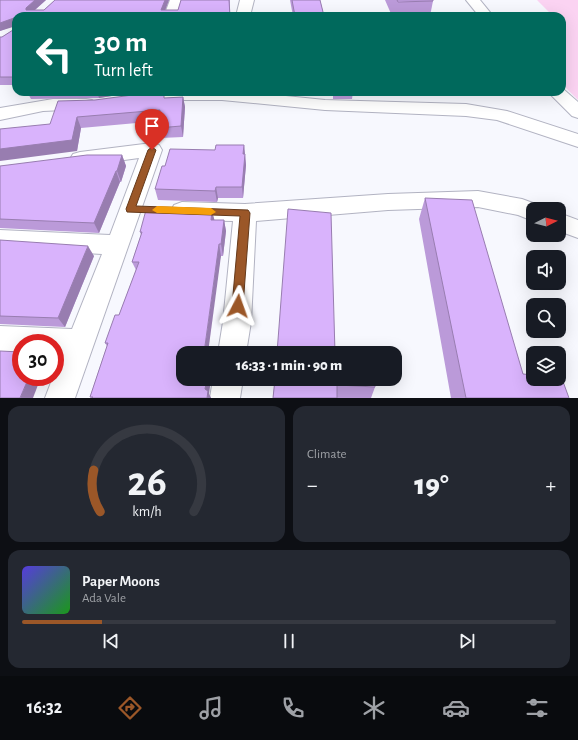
<!DOCTYPE html>
<meta charset="utf-8">
<style>
:root{--surface:#171b24;--page:#242831;--text:#f1f3f6;--muted:#9ea1a6;--line:#363941;--accent:#9b5728}
body{margin:0;font-family:"Alegreya Sans",sans-serif;background:var(--page);color:var(--text);height:100vh;display:flex;flex-direction:column;font-size:15px;white-space:nowrap}
*{box-sizing:border-box;margin:0}
p{font-size:13px;color:var(--muted)}
.icon{flex:none;width:22px;height:22px;fill:none;stroke:currentColor;stroke-width:2;stroke-linecap:round;stroke-linejoin:round}
.map{position:relative;height:398px;overflow:hidden}
.sheet{display:flex;flex-direction:column;gap:8px;padding:8px;background:#0d0f14;flex:1}
.sheet>*{flex:none}
.hud{position:absolute;left:12px;top:12px;width:554px;height:84px;border-radius:12px;box-shadow:0 4px 16px #0002;background:#00695c;color:#fff;overflow:hidden}
.needle{width:26px;rotate:84deg}
.controls{position:absolute;left:526px;top:202px;display:grid;gap:8px}
.controls a{display:grid;place-items:center;width:40px;height:40px;border-radius:8px;background:var(--surface);box-shadow:0 4px 16px #0002;font-size:20px}
.speed{position:absolute;left:12px;top:334px;display:flex;gap:8px;font-size:20px;font-weight:700;text-align:center}
.speed>*{display:grid;place-content:center;width:52px;height:52px;border-radius:50%;background:var(--surface);box-shadow:0 4px 16px #0002;line-height:1}
.speed .limit{border:6px solid #d22;background:#fff;color:#111}
.pin{position:absolute;display:grid;place-items:center;width:34px;height:34px;color:#fff;margin:-41px -17px;border-radius:50% 50% 50% 0;rotate:-45deg;box-shadow:0 0 4px #0007}
.pin .icon{rotate:45deg}
.me{position:absolute;width:44px;margin:-22px;rotate:4deg;stroke-linejoin:round;filter:drop-shadow(0 0 3px #0008)}
.turn{display:flex;align-items:center;gap:14px;height:84px;padding:0 16px;font-size:18px}
.turn .icon{width:52px;height:52px;stroke-width:2.5}
.turn b{display:block;font-size:28px;line-height:34px}
.big{font-size:30px;font-weight:800;line-height:1.1}
.sheet .card{flex:1;display:flex;flex-direction:column;justify-content:center;gap:6px;min-width:0;padding:0 14px;border-radius:12px;background:var(--page)}
.sheet .dial{align-items:center;gap:0}
.dial svg{height:104px;overflow:visible;fill:none;stroke:var(--line);stroke-width:7;stroke-linecap:round;text-anchor:middle}
.dial text{fill:var(--text);stroke:none}
.song{display:flex;align-items:center;gap:12px}
.cover{width:48px;height:48px;border-radius:6px;background:linear-gradient(135deg,hsl(250 70% 55%),hsl(120 70% 35%))}
.played{height:4px;border-radius:2px;background:linear-gradient(90deg,var(--accent) 15%,var(--line) 15%)}
.keys{display:flex;justify-content:space-around;direction:ltr}
.heat{display:flex;justify-content:space-between;align-items:center;font-size:22px;direction:ltr}
.sheet .tiles{flex:1;display:grid;gap:8px;grid-template-columns:1fr 1fr}
.card:last-child{grid-column:span 2}
.trip{position:absolute;left:176px;top:346px;width:226px;height:40px;border-radius:12px;background:var(--surface);box-shadow:0 4px 16px #0002;font-weight:800;line-height:40px;text-align:center}
.tabs{display:flex;height:64px;justify-content:space-around;align-items:center;background:#090b0e;color:var(--muted)}
.tabs .icon{width:28px;height:28px}
.tabs .selected{color:var(--accent)}
.tabs b{font-size:18px;color:var(--text)}
.map>svg:first-child{display:block}
.green{fill:#fbd3f2}
.lines{fill:none;stroke-linecap:round;stroke-linejoin:round}
.minor-casing{stroke:#b2b3c2;stroke-width:2}
.minor{fill:#fff;fill-rule:evenodd}
.wall{fill:#bb9ad9}
.shaded-wall{fill:#987db0}
.building{fill:#d9b3fc;stroke:#987db0}
.route{fill:#9b5728;stroke:#65391a}
.slow{fill:#f59e0b}
</style>
<div class="map">
<svg width="578" height="398" viewBox="0 0 578 398">
<rect width="100%" height="100%" fill="#f7f8fe"/>
<path class="green" d="M537 0H578V100L562 84V16H542L552 15Z"/>
<g class="lines">
<defs>
<g id="minor">
<path d="M170 0H184L178 16H164Z"/>
<path d="M240 0H254L250 16H236Z"/>
<path d="M466 0H480L493 16H479Z"/>
<path d="M562 88 578 102V118L572 116 548 92H562Z"/>
<path d="M148 92H246L325 100 466 104 507 111 578 134V147L497 120 466 116 325 110 222 100H165L136 104 130 103 127 99 130 95Z"/>
<path d="M53 99H86L92 100 95 104 92 108 86 109 43 111 0 120V108Z"/>
<path d="M152 143 159 145 162 150 75 398H45L53 377H55V372L62 355H55V343H21V353L0 352V326L72 329 102 254 0 248V230L110 235 139 158 80 166 73 164 70 159 73 154 80 152Z"/>
<path d="M478 191 522 199 541 206 543 209H533V221L518 215 478 207 388 210 256 221 251 322 246 353H218L223 322 233 221 182 220 174 217 171 211 174 205 182 202 245 204 388 194Z"/>
<path d="M559 213 578 220V238L559 231Z"/>
<path d="M213 379H243L240 398H210Z"/>
</g>
</defs>
<use href="#minor" class="minor-casing"/>
<use href="#minor" class="minor"/>
</g>
<g class="wall">
<path d="M0 0H46L35 10H44L55 0H169L165 10H178L181 0H230V16H16V85H0V37H2L13 30V26L0 31Z"/>
<path d="M290 0H320L324 16H293Z"/>
<path d="M385 0H433V1L430 16H392Z"/>
<path d="M27 92H137L99 98 31 99Z"/>
<path d="M305 92H353L352 99H333V96L311 95V94L305 93Z"/>
<path d="M183 97 185 107 183 137 161 138 158 128 159 121 81 128 77 151 50 124 95 100 166 98Z"/>
<path d="M244 145 246 165 243 198H218L217 202 158 200 155 189 165 166 215 150Z"/>
<path d="M122 155 126 166 121 182H120L99 233 0 228V166Z"/>
<path d="M425 198 523 374 569 398H451L419 219Z"/>
<path d="M212 211 214 220H224L226 231 223 256H221L183 353 209 394 211 398H91L90 397 107 346 105 343 119 315 136 270 132 262 141 235 140 232Z"/>
<path d="M0 240 94 256 65 327 0 324Z"/>
<path d="M275 379 375 387 371 398H273Z"/>
</g>
<g class="shaded-wall">
<path d="M35 0H46L29 15 26 10V8Z"/>
<path d="M165 0H169L163 16 161 10Z"/>
<path d="M14 18 16 26 0 31V23Z"/>
<path d="M97 92H137L99 98Z"/>
<path d="M183 97 185 107 183 137 181 126Z"/>
<path d="M77 117 81 128 77 151 0 161V149Z"/>
<path d="M244 145 246 165 243 198 242 187 243 154Z"/>
<path d="M122 155 126 166 121 182 117 171Z"/>
<path d="M116 171 120 182 99 233 94 223Z"/>
<path d="M216 187 218 198 217 202 215 191Z"/>
<path d="M212 211 215 222 211 220Z"/>
<path d="M224 220 226 231 223 256 221 244Z"/>
<path d="M219 244 221 256 208 353H204Z"/>
<path d="M88 246 94 256 65 327 58 318Z"/>
<path d="M29 377H41L33 398H20Z"/>
<path d="M207 379H211L209 394 211 398H207L205 389Z"/>
</g>
<g class="building">
<path d="M0 0H35L26 8V10H44L55 0H165L161 10H178L181 0H229L230 16H16V77H0V37H2L13 30 14 18 0 23Z"/>
<path d="M292 0H320L324 16H295Z"/>
<path d="M397 0H433V1L398 2Z"/>
<path d="M155 92H164V98L183 97 181 126 158 128 160 110 77 117 72 140 0 149V129L50 124 58 101 95 100Z"/>
<path d="M216 145H244L243 154H245L242 187H216L215 191 155 189 162 166H165L170 149 215 150Z"/>
<path d="M87 155H122L117 171H116L94 223 0 219V166Z"/>
<path d="M425 198 472 200 523 374 533 375V379H559V376H561L569 398H466Z"/>
<path d="M148 208 212 211 211 220H224L221 244H219L204 353H183V379H207L205 389 208 391 207 398H92L93 397H90L108 343H105L115 315H119L139 262H132L142 232H140L146 210Z"/>
<path d="M288 209 331 213 335 353H277Z"/>
<path d="M0 240 88 246 58 318 0 316Z"/>
<path d="M0 351 21 352V377H29L20 398H0Z"/>
<path d="M275 379H374L375 387 337 385V398H273Z"/>
</g>
<path class="route" d="M152 147 156 150 136 206 248 210 250 213 243 306 242 310 238 311 234 310 232 306 240 216 127 212 126 209 148 150Z"/>
<path class="slow" d="M157 206 211 208 216 212 211 215 157 213 152 210Z"/>
</svg>
<div class="controls">
<a><svg class="needle" viewBox="-14 -14 28 28"><path d="M0-13l5 13h-10z" fill="#e53935"/><path d="M0 13l5-13h-10z" fill="#9ea1a6"/></svg></a>
<a><svg class="icon" aria-label="sound" viewBox="0 0 24 24"><path d="M4 9h4l5-4v14l-5-4H4zM17 9q2 3 0 6"/></svg></a>
<a><svg class="icon" aria-label="search" viewBox="0 0 24 24"><circle cx="10" cy="10" r="6"/><path d="M15 15l6 6"/></svg></a>
<a><svg class="icon" aria-label="layers" viewBox="0 0 24 24"><path d="M12 4l9 5-9 5-9-5zM3 14l9 5 9-5"/></svg></a>
</div>
<div class="speed"><div class="limit">30</div></div>
<div class="pin" style="left:152px;top:150px;background:#d93025"><svg class="icon" aria-label="arrive" viewBox="0 0 24 24"><path d="M6 21V4h12l-3 4 3 4H6"/></svg></div>
<svg class="me" style="left:238px;top:306px" viewBox="-20 -20 40 40"><path d="M0-17L14 15 0 8-14 15z" fill="#9b5728" stroke="#fff" stroke-width="4"/></svg>
<div class="trip">16:33 · 1 min · 90 m</div>
<div class="hud">
<div class="turn"><svg class="icon" aria-label="left" viewBox="0 0 24 24"><path d="M17 20v-9H6M10 6l-5 5 5 5"/></svg><div><b>30 m</b>Turn left</div></div>
</div>
</div>
<section class="sheet">
<div class="tiles">
<div class="card dial"><svg viewBox="0 0 100 80">
<path d="M14 69A42 42 0 1 1 86 69"/>
<path d="M14 69A42 42 0 0 1 9 37" stroke="#9b5728"/>
<text x="50" y="56" font-size="32" font-weight="700">26</text>
<text x="50" y="72" font-size="11">km/h</text>
</svg></div>
<div class="card"><p>Climate</p>
<div class="heat"><a>−</a><b class="big">19°</b><a>+</a></div>
</div>
<div class="card">
<div class="song"><i class="cover"></i><div><b>Paper Moons</b><p>Ada Vale</p></div></div>
<div class="played"></div>
<div class="keys"><svg class="icon" aria-label="previous" viewBox="0 0 24 24"><path d="M18 5L8 12l10 7zM5 5v14"/></svg><svg class="icon" aria-label="pause" viewBox="0 0 24 24"><path d="M8 5v14M16 5v14"/></svg><svg class="icon" aria-label="next" viewBox="0 0 24 24"><path d="M6 5l10 7-10 7zM19 5v14"/></svg></div>
</div>
</div>
</section>
<nav class="tabs">
<b>16:32</b>
<svg class="icon selected" aria-label="directions" viewBox="0 0 24 24"><path d="M12 3l9 9-9 9-9-9zM9 14v-3h6M13 9l2 2-2 2"/></svg>
<svg class="icon" aria-label="music" viewBox="0 0 24 24"><path d="M9 18V5l10-2v13"/><circle cx="6" cy="18" r="3"/><circle cx="16" cy="16" r="3"/></svg>
<svg class="icon" aria-label="phone" viewBox="0 0 24 24"><path d="M5 4h4l2 5-3 2q2 4 5 5l2-3 5 2v4C11 20 4 13 5 4z"/></svg>
<svg class="icon" aria-label="climate" viewBox="0 0 24 24"><path d="M12 3v18M4 7l16 10M4 17L20 7"/></svg>
<svg class="icon" aria-label="car" viewBox="0 0 24 24"><path d="M5 17H2v-5l4-1 3-4h7l3 4 3 1v5h-3M9 17h6M6 11h13"/><circle cx="7" cy="17" r="2"/><circle cx="17" cy="17" r="2"/></svg>
<svg class="icon" aria-label="filters" viewBox="0 0 24 24"><path d="M4 7h16M4 17h16"/><circle cx="9" cy="7" r="2"/><circle cx="15" cy="17" r="2"/></svg>
</nav>
